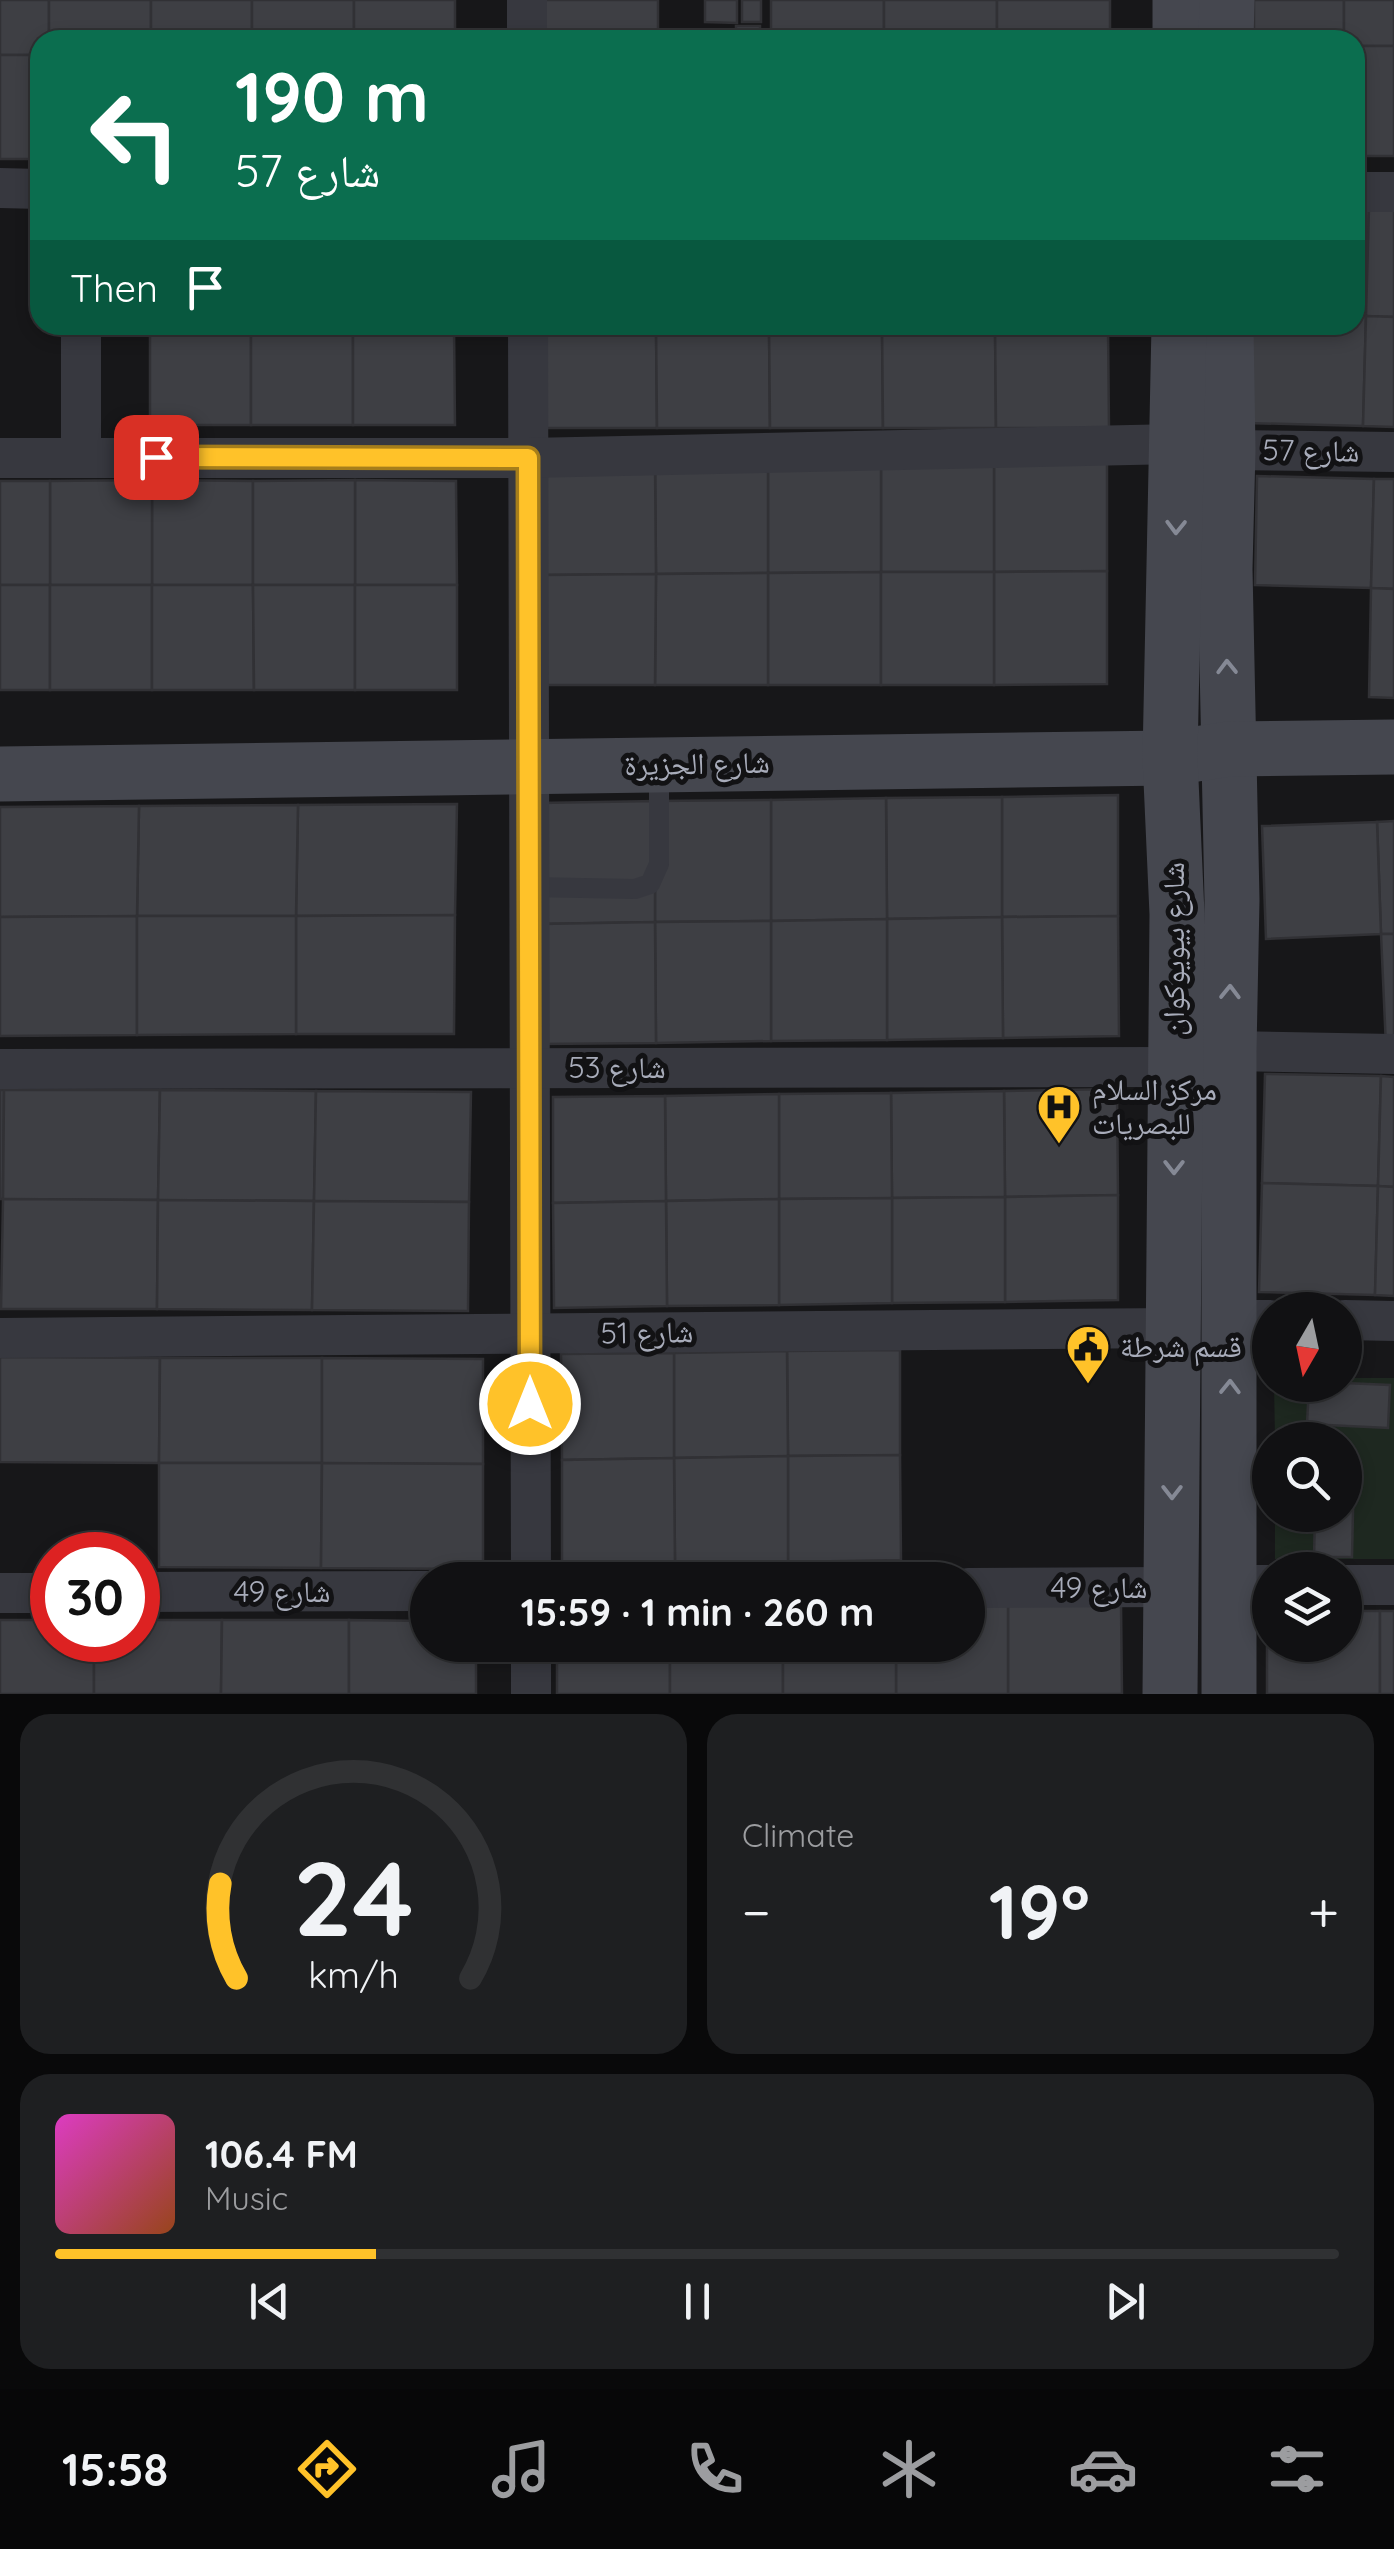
<!DOCTYPE html>
<meta charset="utf-8">
<style>
:root{--surface:#111113;--page:#1e1f21;--text:#f1f3f6;--muted:#9c9da0;--line:#303133;--accent:#ffc229}
body{margin:0;font-family:Quicksand,"Noto Naskh Arabic",sans-serif;background:var(--page);color:var(--text);height:100vh;display:flex;flex-direction:column;font-size:38px;white-space:nowrap}
*{box-sizing:border-box;margin:0}
p{font-size:32px;color:var(--muted)}
.icon{flex:none;width:55px;height:55px;fill:none;stroke:currentColor;stroke-width:2;stroke-linecap:round;stroke-linejoin:round}
.map{position:relative;height:1694px;overflow:hidden}
.drawer{display:flex;flex-direction:column;gap:20px;padding:20px;background:#09090a;flex:1}
.drawer>*{flex:none}
.top-card{position:absolute;left:30px;top:30px;width:1335px;height:305px;border-radius:30px;box-shadow:0 5px 15px #0003,0 0 0 2px var(--line);background:#0b6e4f;color:#fff;overflow:hidden}
.needle{width:65px;rotate:189deg}
.tools{position:absolute;left:1252px;top:1292px;display:grid;gap:20px}
.tools a{display:grid;place-items:center;width:110px;height:110px;border-radius:50%;background:var(--surface);box-shadow:0 5px 15px #0003,0 0 0 2px var(--line);font-size:50px}
.speed{position:absolute;left:30px;top:1532px;display:flex;gap:20px;font-size:50px;font-weight:700;text-align:center}
.speed>*{display:grid;place-content:center;width:130px;height:130px;border-radius:50%;background:var(--surface);box-shadow:0 5px 15px #0003,0 0 0 2px var(--line);line-height:1}
.speed .limit{border:15px solid #d22;background:#fff;color:#111}
.pin{position:absolute;display:grid;place-items:center;width:85px;height:85px;color:#fff;margin:-42px;border-radius:20px;box-shadow:0 5px 15px #0006}
.me{position:absolute;width:110px;margin:-55px;rotate:0deg;stroke-linejoin:round;filter:drop-shadow(0 0 8px #0008)}
.turn{display:flex;align-items:center;gap:35px;height:210px;padding:0 40px;font-size:45px}
.turn .icon{width:130px;height:130px;stroke-width:2.5}
.turn b{display:block;font-size:70px;line-height:85px}
.then{display:flex;align-items:center;height:95px;padding:0 40px;background:#0003;gap:20px;font-size:38px}
.big{font-size:75px;font-weight:700;line-height:1.1}
.drawer .widget{flex:1;display:flex;flex-direction:column;justify-content:center;gap:15px;min-width:0;padding:0 35px;border-radius:30px;background:var(--page)}
.drawer .dial{align-items:center;gap:0}
.dial svg{height:260px;overflow:visible;fill:none;stroke:var(--line);stroke-width:7;stroke-linecap:round;text-anchor:middle}
.dial text{fill:var(--text);stroke:none}
.song{display:flex;align-items:center;gap:30px}
.cover{width:120px;height:120px;border-radius:15px;background:linear-gradient(135deg,hsl(310 70% 55%),hsl(20 70% 35%))}
.played{height:10px;border-radius:5px;background:linear-gradient(90deg,var(--accent) 25%,var(--line) 25%)}
.keys{display:flex;justify-content:space-around;direction:ltr}
.heat{display:flex;justify-content:space-between;align-items:center;font-size:55px;direction:ltr}
.drawer .tiles{flex:1;display:grid;gap:20px;grid-template-columns:1fr 1fr}
.widget:last-child{grid-column:span 2}
.trip{position:absolute;left:410px;top:1562px;width:575px;height:100px;border-radius:50px;background:var(--surface);box-shadow:0 5px 15px #0003,0 0 0 2px var(--line);font-weight:700;line-height:100px;text-align:center}
.dock{display:flex;height:160px;justify-content:space-around;align-items:center;background:#070708;color:var(--muted)}
.dock .icon{width:70px;height:70px}
.dock .current{color:var(--accent)}
.dock b{font-size:45px;color:var(--text)}
.map>svg:first-child{display:block}
.green{fill:#1e2820}
.building{fill:#3e3f44;stroke:#313135;stroke-width:2.5}
.lines{fill:none;stroke-linecap:round;stroke-linejoin:round}
.lane{stroke:#37383f;stroke-width:20}
.street{stroke:#37383f;stroke-width:40}
.secondary{stroke:#45474f;stroke-width:55}
.oneway{stroke:#858995}
.route-casing{stroke:#a67e1b;stroke-width:25}
.route{stroke:#ffc229;stroke-width:18}
.labels{text-anchor:middle;stroke-width:10;stroke-linejoin:round;paint-order:stroke}
.street-label{font-size:30px;fill:#a8acba;stroke:#121214}
.poi-label{font-size:30px;fill:#a8acba;stroke:#121214;text-anchor:start}
</style>
<div class="map">
<svg width="1394" height="1694" viewBox="0 0 1394 1694">
<rect width="100%" height="100%" fill="#171719"/>
<path class="green" d="M1345 1378H1394V1559H1275V1515H1345V1440H1275L1274 1385H1345Z"/>
<g class="building">
<path d="M0 0H49V40H40V55H0Z"/>
<rect x="49" y="0" width="102" height="40"/>
<rect x="151" y="0" width="101" height="40"/>
<rect x="252" y="0" width="102" height="40"/>
<rect x="354" y="0" width="101" height="40"/>
<rect x="545" y="0" width="113" height="40"/>
<path d="M705 0H737V23L705 22Z"/>
<rect x="742" y="0" width="19" height="22"/>
<rect x="771" y="0" width="113" height="40"/>
<rect x="884" y="0" width="113" height="40"/>
<rect x="997" y="0" width="113" height="40"/>
<rect x="1254" y="0" width="90" height="40"/>
<path d="M1344 0H1394V46H1355V40H1344Z"/>
<rect x="736" y="26" width="24" height="14"/>
<rect x="1355" y="46" width="39" height="110"/>
<rect x="0" y="55" width="40" height="104"/>
<path d="M1355 207H1369L1366 316H1355Z"/>
<path d="M1369 207 1394 208V317L1366 316Z"/>
<path d="M1355 316H1366L1363 426 1247 423 1250 325H1355Z"/>
<path d="M1366 316 1394 317V427L1363 426Z"/>
<rect x="150" y="325" width="101" height="100"/>
<rect x="251" y="325" width="102" height="100"/>
<path d="M353 325H454L455 425H353Z"/>
<path d="M543 325H656L657 428H544Z"/>
<path d="M656 325H769L770 428H657Z"/>
<path d="M769 325H882L883 428H770Z"/>
<path d="M882 325H995L996 428H883Z"/>
<path d="M995 325H1108L1109 428H996Z"/>
<path d="M1107 458V571L994 572V459Z"/>
<path d="M994 459V572H881V460Z"/>
<path d="M881 460V572L768 573V461Z"/>
<path d="M768 461V573L656 574 655 462Z"/>
<path d="M655 462 656 574 542 575V464Z"/>
<path d="M1257 476 1374 479 1371 588 1255 585Z"/>
<path d="M1374 479H1394V589L1371 588Z"/>
<path d="M152 480 253 481V585H152Z"/>
<path d="M152 480V585H50V481Z"/>
<path d="M355 480 456 481 457 585H355Z"/>
<path d="M355 480V585H253V481Z"/>
<rect x="0" y="481" width="50" height="104"/>
<path d="M1107 571V684L994 685V572Z"/>
<path d="M881 572V685H768V573Z"/>
<rect x="881" y="572" width="113" height="113"/>
<path d="M768 573V685H655L656 574Z"/>
<path d="M656 574 655 685H542V575Z"/>
<rect x="0" y="585" width="50" height="105"/>
<rect x="50" y="585" width="102" height="105"/>
<path d="M152 585H253L254 690H152Z"/>
<path d="M253 585H355V690H254Z"/>
<rect x="355" y="585" width="102" height="105"/>
<path d="M1371 588 1394 589V698L1369 697Z"/>
<path d="M1118 795V916L1002 917V797Z"/>
<path d="M1002 797V917L887 919 886 798Z"/>
<path d="M886 798 887 919 771 921V800Z"/>
<path d="M771 800V921L655 922V801Z"/>
<path d="M655 801V922L540 924 539 803Z"/>
<path d="M457 804 455 915 296 916 298 805Z"/>
<path d="M298 805 296 916H137L139 806Z"/>
<path d="M139 806 137 916 0 917V807Z"/>
<path d="M1394 821V934H1381L1377 822Z"/>
<path d="M1377 822 1381 934 1266 939 1262 826Z"/>
<path d="M455 915 454 1034H296V916Z"/>
<path d="M137 916V1035L0 1036V917Z"/>
<path d="M137 916H296V1034L137 1035Z"/>
<path d="M1118 916 1119 1036 1003 1038 1002 917Z"/>
<path d="M1002 917 1003 1038 887 1040V919Z"/>
<path d="M887 919V1040L771 1041V921Z"/>
<path d="M771 921V1041L656 1043 655 922Z"/>
<path d="M655 922 656 1043 540 1044V924Z"/>
<path d="M1381 934H1394V1047H1386Z"/>
<path d="M1265 1074 1381 1076 1378 1186 1262 1183Z"/>
<path d="M1381 1076 1394 1077V1187L1378 1186Z"/>
<path d="M1117 1089 1118 1195 1005 1197 1004 1091Z"/>
<path d="M0 1090H4L3 1199H0Z"/>
<path d="M4 1090H160L158 1200 3 1199Z"/>
<path d="M160 1090 316 1091 314 1201 158 1200Z"/>
<path d="M316 1091 471 1092 469 1202 314 1201Z"/>
<path d="M1004 1091 1005 1197 892 1198 891 1093Z"/>
<path d="M891 1093 892 1198 779 1199V1094Z"/>
<path d="M779 1094V1199L666 1201 665 1096Z"/>
<path d="M665 1096 666 1201 553 1203V1097Z"/>
<path d="M1262 1183 1378 1186 1375 1295 1259 1292Z"/>
<path d="M1378 1186 1394 1187V1296L1375 1295Z"/>
<path d="M1118 1195V1300L1005 1302V1197Z"/>
<path d="M1005 1197V1302L892 1303V1198Z"/>
<path d="M892 1198V1303L779 1305V1199Z"/>
<path d="M3 1199 158 1200 157 1309H1Z"/>
<path d="M779 1199V1305L667 1306 666 1201Z"/>
<path d="M158 1200 314 1201 312 1310 157 1309Z"/>
<path d="M314 1201 469 1202 468 1311 312 1310Z"/>
<path d="M666 1201 667 1306 554 1308 553 1203Z"/>
<path d="M900 1350V1455L788 1456 787 1351Z"/>
<path d="M787 1351 788 1456 674 1458V1353Z"/>
<path d="M674 1353V1458L562 1460 561 1354Z"/>
<path d="M0 1357 160 1358 159 1463 0 1462Z"/>
<path d="M160 1358H322V1463H159Z"/>
<path d="M322 1358 483 1359V1464L322 1463Z"/>
<path d="M1345 1383 1390 1385 1388 1428 1307 1424 1309 1385Z"/>
<path d="M900 1455 901 1560 788 1562V1456Z"/>
<path d="M788 1456V1562L675 1564 674 1458Z"/>
<path d="M674 1458 675 1564 562 1565V1460Z"/>
<path d="M159 1463H322L321 1568 159 1567Z"/>
<path d="M322 1463 483 1464V1569L321 1568Z"/>
<path d="M1345 1467H1354L1352 1557H1314L1315 1515H1345Z"/>
<path d="M1121 1604 1122 1694H1008V1605Z"/>
<path d="M968 1605H1008V1694H896V1645H968Z"/>
<path d="M1267 1610H1270V1645H1345V1611H1380V1694H1267Z"/>
<rect x="1380" y="1611" width="14" height="83"/>
<path d="M0 1620H52V1640H94V1694H0Z"/>
<path d="M138 1620H222L221 1694H94V1640H138Z"/>
<path d="M222 1620H349V1694H221Z"/>
<path d="M349 1620 428 1621V1645H476V1694H349Z"/>
<rect x="557" y="1645" width="113" height="49"/>
<rect x="670" y="1645" width="113" height="49"/>
<rect x="783" y="1645" width="113" height="49"/>
</g>
<g class="lines">
<path class="lane" d="M529 887 635 889 650 884 659 864V767"/>
<g class="street">
<path d="M527 0V40"/>
<path d="M0 188 40 189"/>
<path d="M1355 192H1394"/>
<path d="M81 325V457"/>
<path d="M528 325 531 1580"/>
<path d="M1228 450 1394 452"/>
<path d="M0 458H528L1177 444"/>
<path d="M1229 1051 1394 1054"/>
<path d="M0 1069 1174 1067"/>
<path d="M1231 1320H1270"/>
<path d="M1345 1320 1394 1321"/>
<path d="M0 1338 1173 1328"/>
<path d="M1227 1585H1270"/>
<path d="M1345 1585H1394"/>
<path d="M968 1588 1171 1587"/>
<path d="M138 1592 428 1591"/>
<path d="M0 1593H52"/>
<path d="M531 1645V1694"/>
</g>
<g class="secondary">
<path d="M1180 0V40"/>
<path d="M1226 40 1227 0"/>
<path d="M1226 325 1228 450 1225 569 1232 900 1229 1051V1694"/>
<path d="M0 774 1170 758 1229 749 1394 747"/>
<path d="M1170 1694 1177 914 1170 758 1179 325"/>
</g>
</g>
<defs><path id="oneway-chevron" d="M-2-3.5L2.5 0L-2 3.5" fill="none" stroke-width="1.6" stroke-linecap="round" stroke-linejoin="round" transform="scale(2.5)"/></defs>
<g class="oneway">
<use href="#oneway-chevron" transform="translate(1176 527) rotate(91)"/>
<use href="#oneway-chevron" transform="translate(1227 667) rotate(-91)"/>
<use href="#oneway-chevron" transform="translate(1230 992) rotate(-89)"/>
<use href="#oneway-chevron" transform="translate(1174 1167) rotate(90)"/>
<use href="#oneway-chevron" transform="translate(1230 1387) rotate(-89)"/>
<use href="#oneway-chevron" transform="translate(1172 1492) rotate(90)"/>
</g>
<g class="lines">
<defs>
<path id="route" d="M156 457 528 458 530 1404"/>
</defs>
<use href="#route" class="route-casing"/>
<use href="#route" class="route"/>
</g>
<defs>
<symbol id="hospital-pin" viewBox="-11 -11 22 30"><path d="M0 17L-7.5 6A9.5 9.5 0 1 1 7.5 6Z" fill="#ffc229" stroke="#121214"/><path d="M-5-5h3v3.5h4V-5h3V5h-3V1.5h-4V5h-3Z" fill="#111"/></symbol>
<symbol id="civic-pin" viewBox="-11 -11 22 30"><path d="M0 17L-7.5 6A9.5 9.5 0 1 1 7.5 6Z" fill="#ffc229" stroke="#121214"/><path d="M-.6-6.5H3V-4.5H.6V-3L4-1V1h2V6H-6V1h2V-1L-.6-3ZM-1.2 2.5V6h2.4V2.5Z" fill="#111"/></symbol>
</defs>
<g fill-rule="evenodd">
<use href="#hospital-pin" x="1034" y="1082" width="50" height="68"/>
<use href="#civic-pin" x="1063" y="1322" width="50" height="68"/>
</g>
<g class="labels">
<g class="street-label">
<text transform="translate(1311 451) rotate(1)" y="10">شارع 57</text>
<text transform="translate(697 764) rotate(-1)" y="10">شارع الجزيرة</text>
<text transform="translate(1174 949) rotate(-90)" y="10">شارع بيويوكوان</text>
<text x="617" y="1078">شارع 53</text>
<text transform="translate(647 1333) rotate(-1)" y="10">شارع 51</text>
<text x="1099" y="1598">شارع 49</text>
<text x="282" y="1602">شارع 49</text>
</g>
<g class="poi-label">
<text x="1092" y="1100">مركز السلام<tspan x="1092" dy="34">للبصريات</tspan></text>
<text x="1120" y="1357">قسم شرطة</text>
</g>
</g>
</svg>
<div class="tools">
<a><svg class="needle" viewBox="-14 -14 28 28"><path d="M0-13l5 13h-10z" fill="#e53935"/><path d="M0 13l5-13h-10z" fill="#9c9da0"/></svg></a>
<a><svg class="icon" aria-label="search" viewBox="0 0 24 24"><circle cx="10" cy="10" r="6"/><path d="M15 15l6 6"/></svg></a>
<a><svg class="icon" aria-label="layers" viewBox="0 0 24 24"><path d="M12 4l9 5-9 5-9-5zM3 14l9 5 9-5"/></svg></a>
</div>
<div class="speed"><div class="limit">30</div></div>
<div class="pin" style="left:156px;top:457px;background:#d93025"><svg class="icon" aria-label="arrive" viewBox="0 0 24 24"><path d="M6 21V4h12l-3 4 3 4H6"/></svg></div>
<svg class="me" style="left:530px;top:1404px" viewBox="-20 -20 40 40"><circle r="17" fill="#ffc229" stroke="#fff" stroke-width="3"/><path d="M0-11L8 9 0 5-8 9z" fill="#fff"/></svg>
<div class="trip">15:59 · 1 min · 260 m</div>
<div class="top-card">
<div class="turn"><svg class="icon" aria-label="left" viewBox="0 0 24 24"><path d="M17 20v-9H6M10 6l-5 5 5 5"/></svg><div><b>190 m</b>شارع 57</div></div>
<div class="then">Then<svg class="icon" aria-label="arrive" viewBox="0 0 24 24"><path d="M6 21V4h12l-3 4 3 4H6"/></svg></div>
</div>
</div>
<section class="drawer">
<div class="tiles">
<div class="widget dial"><svg viewBox="0 0 100 80">
<path d="M14 69A42 42 0 1 1 86 69"/>
<path d="M14 69A42 42 0 0 1 9 40" stroke="#ffc229"/>
<text x="50" y="56" font-size="32" font-weight="700">24</text>
<text x="50" y="72" font-size="11">km/h</text>
</svg></div>
<div class="widget"><p>Climate</p>
<div class="heat"><a>−</a><b class="big">19°</b><a>+</a></div>
</div>
<div class="widget">
<div class="song"><i class="cover"></i><div><b>106.4 FM</b><p>Music</p></div></div>
<div class="played"></div>
<div class="keys"><svg class="icon" aria-label="previous" viewBox="0 0 24 24"><path d="M18 5L8 12l10 7zM5 5v14"/></svg><svg class="icon" aria-label="pause" viewBox="0 0 24 24"><path d="M8 5v14M16 5v14"/></svg><svg class="icon" aria-label="next" viewBox="0 0 24 24"><path d="M6 5l10 7-10 7zM19 5v14"/></svg></div>
</div>
</div>
</section>
<nav class="dock">
<b>15:58</b>
<svg class="icon current" aria-label="directions" viewBox="0 0 24 24"><path d="M12 3l9 9-9 9-9-9zM9 14v-3h6M13 9l2 2-2 2"/></svg>
<svg class="icon" aria-label="music" viewBox="0 0 24 24"><path d="M9 18V5l10-2v13"/><circle cx="6" cy="18" r="3"/><circle cx="16" cy="16" r="3"/></svg>
<svg class="icon" aria-label="phone" viewBox="0 0 24 24"><path d="M5 4h4l2 5-3 2q2 4 5 5l2-3 5 2v4C11 20 4 13 5 4z"/></svg>
<svg class="icon" aria-label="climate" viewBox="0 0 24 24"><path d="M12 3v18M4 7l16 10M4 17L20 7"/></svg>
<svg class="icon" aria-label="car" viewBox="0 0 24 24"><path d="M5 17H2v-5l4-1 3-4h7l3 4 3 1v5h-3M9 17h6M6 11h13"/><circle cx="7" cy="17" r="2"/><circle cx="17" cy="17" r="2"/></svg>
<svg class="icon" aria-label="filters" viewBox="0 0 24 24"><path d="M4 7h16M4 17h16"/><circle cx="9" cy="7" r="2"/><circle cx="15" cy="17" r="2"/></svg>
</nav>
